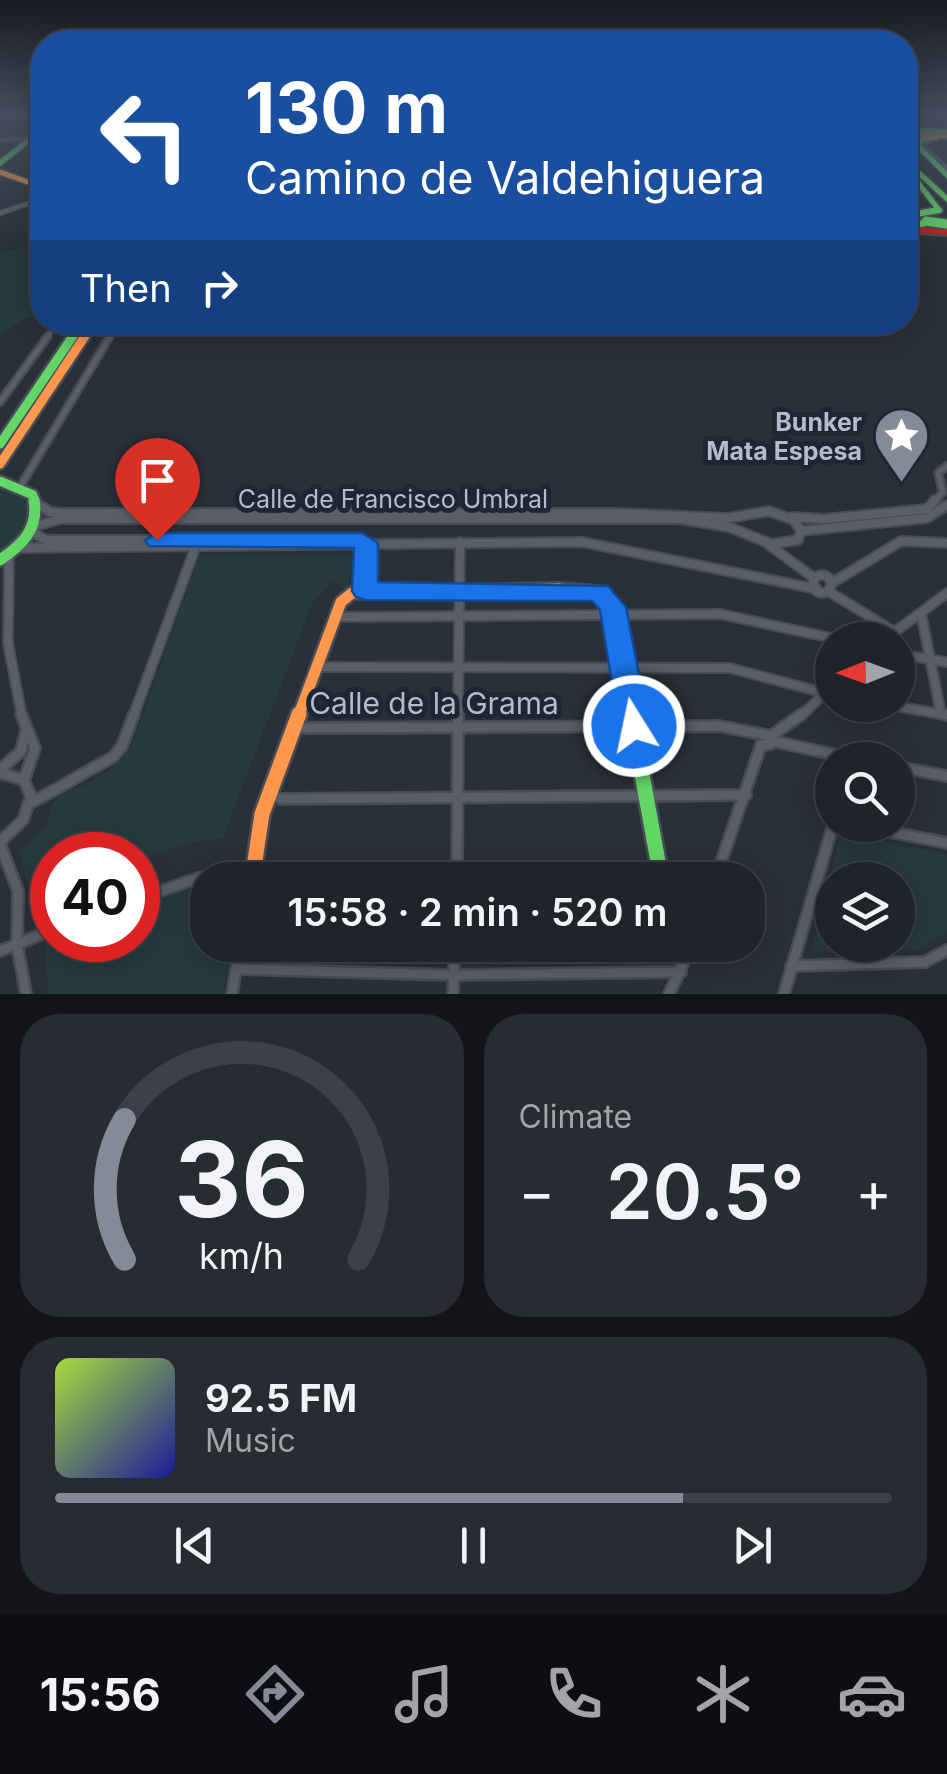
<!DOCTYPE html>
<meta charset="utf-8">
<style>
:root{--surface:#20242a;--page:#282c32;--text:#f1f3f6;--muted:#a2a4a8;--line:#3d4147;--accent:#848b96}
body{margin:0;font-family:Inter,sans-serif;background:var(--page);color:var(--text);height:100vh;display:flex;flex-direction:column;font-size:38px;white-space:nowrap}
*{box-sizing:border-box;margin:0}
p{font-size:32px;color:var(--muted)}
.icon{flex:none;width:55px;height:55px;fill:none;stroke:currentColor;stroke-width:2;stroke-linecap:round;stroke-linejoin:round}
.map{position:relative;height:994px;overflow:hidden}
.sheet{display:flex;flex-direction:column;gap:20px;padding:20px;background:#121417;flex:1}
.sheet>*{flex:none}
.hud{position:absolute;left:30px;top:30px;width:888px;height:305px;border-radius:40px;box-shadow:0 5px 25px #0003,0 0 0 2px var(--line);background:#1a4fa0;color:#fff;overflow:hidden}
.needle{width:65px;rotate:269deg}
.tools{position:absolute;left:815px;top:622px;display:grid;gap:20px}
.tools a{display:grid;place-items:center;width:100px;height:100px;border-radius:50%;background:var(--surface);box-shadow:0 5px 25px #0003,0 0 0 2px var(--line);font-size:50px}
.speed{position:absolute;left:30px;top:832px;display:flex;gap:20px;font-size:50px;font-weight:700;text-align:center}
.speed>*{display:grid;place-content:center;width:130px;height:130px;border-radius:50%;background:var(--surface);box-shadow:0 5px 25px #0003,0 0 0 2px var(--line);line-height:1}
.speed .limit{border:15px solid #d22;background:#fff;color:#111}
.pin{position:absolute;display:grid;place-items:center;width:85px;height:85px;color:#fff;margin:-102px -42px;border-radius:50% 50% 50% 0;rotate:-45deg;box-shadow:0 0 10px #0007}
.pin .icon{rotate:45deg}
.me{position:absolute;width:110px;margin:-55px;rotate:350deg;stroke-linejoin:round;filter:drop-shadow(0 0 8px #0008)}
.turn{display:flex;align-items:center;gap:35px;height:210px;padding:0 50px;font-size:45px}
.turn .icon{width:130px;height:130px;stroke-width:2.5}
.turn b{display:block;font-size:70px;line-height:85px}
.then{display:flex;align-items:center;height:95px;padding:0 50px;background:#0003;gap:20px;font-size:38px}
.big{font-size:75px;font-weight:600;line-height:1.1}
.sheet .widget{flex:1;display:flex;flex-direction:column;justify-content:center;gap:15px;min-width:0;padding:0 35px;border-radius:40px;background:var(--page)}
.sheet .dial{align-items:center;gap:0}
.dial svg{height:260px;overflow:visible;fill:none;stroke:var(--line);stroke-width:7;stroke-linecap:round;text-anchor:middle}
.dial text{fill:var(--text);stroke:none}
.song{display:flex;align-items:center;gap:30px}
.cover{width:120px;height:120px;border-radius:15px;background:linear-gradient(135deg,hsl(80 70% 55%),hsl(240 70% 35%))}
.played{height:10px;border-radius:5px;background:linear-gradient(90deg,var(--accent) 75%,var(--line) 75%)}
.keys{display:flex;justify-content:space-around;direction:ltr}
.heat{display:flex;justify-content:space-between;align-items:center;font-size:55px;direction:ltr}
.sheet .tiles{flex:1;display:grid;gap:20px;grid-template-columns:1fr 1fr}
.widget:last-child{grid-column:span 2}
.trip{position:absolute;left:190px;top:862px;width:575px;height:100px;border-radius:40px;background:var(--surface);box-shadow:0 5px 25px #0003,0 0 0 2px var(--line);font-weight:600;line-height:100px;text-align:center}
.tab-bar{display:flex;height:160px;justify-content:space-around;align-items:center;background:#0d0e11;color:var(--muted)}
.tab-bar .icon{width:70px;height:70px}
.tab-bar .selected{color:var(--accent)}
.tab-bar b{font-size:45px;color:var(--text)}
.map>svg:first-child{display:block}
.green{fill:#273a3e;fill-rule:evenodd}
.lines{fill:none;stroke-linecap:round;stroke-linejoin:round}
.street-far3-casing{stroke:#484c55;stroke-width:6}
.street-far2-casing{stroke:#484c55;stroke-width:10}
.street-far1-casing{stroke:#484c55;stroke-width:12}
.street-casing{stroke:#484c55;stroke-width:14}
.fast-far4-casing{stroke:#484c55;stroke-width:8}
.fast-far3-casing{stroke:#484c55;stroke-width:10}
.fast-far2-casing{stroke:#484c55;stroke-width:14}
.fast-far1-casing{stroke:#484c55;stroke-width:16}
.fast-casing{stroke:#484c55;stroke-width:20}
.slow-far4-casing{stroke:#484c55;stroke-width:8}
.slow-far3-casing{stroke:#484c55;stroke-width:10}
.slow-far2-casing{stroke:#484c55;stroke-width:14}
.slow-far1-casing{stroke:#484c55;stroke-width:16}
.slow-casing{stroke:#484c55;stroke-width:20}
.jam-casing{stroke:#484c55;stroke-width:10}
.street-far3{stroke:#5a5e66;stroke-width:4}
.street-far2{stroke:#5a5e66;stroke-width:5}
.street-far1{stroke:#5a5e66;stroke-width:8}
.street{stroke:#5a5e66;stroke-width:9}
.fast-far4{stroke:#63d668;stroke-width:5}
.fast-far3{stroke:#63d668;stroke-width:6}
.fast-far2{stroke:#63d668;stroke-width:9}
.fast-far1{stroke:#63d668;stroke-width:11}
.fast{stroke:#63d668;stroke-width:15}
.slow-far4{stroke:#ff974d;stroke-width:5}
.slow-far3{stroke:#ff974d;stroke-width:6}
.slow-far2{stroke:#ff974d;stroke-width:9}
.slow-far1{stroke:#ff974d;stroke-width:11}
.slow{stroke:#ff974d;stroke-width:15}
.jam{stroke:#b3261e;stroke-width:6}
.fast-bridge-casing{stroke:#474c53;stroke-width:12;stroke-linecap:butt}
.fast-bridge{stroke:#63d668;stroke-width:9}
.route{fill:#1a73e8;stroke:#114b97;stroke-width:2.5}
.labels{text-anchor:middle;stroke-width:10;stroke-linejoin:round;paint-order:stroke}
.poi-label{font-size:25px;font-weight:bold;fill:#b4bcc9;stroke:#1d2633;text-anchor:end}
.street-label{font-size:25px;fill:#b4bcc9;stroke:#1d2633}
.near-street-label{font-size:30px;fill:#b4bcc9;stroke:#1d2633}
</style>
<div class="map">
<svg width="947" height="994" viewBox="0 0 947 994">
<rect width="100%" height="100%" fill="#2a3038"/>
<g class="green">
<path d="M42 245V317L26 318 0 335V252Z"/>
<path d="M0 488C47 497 24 532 0 552Z"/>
<path d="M200 555H355L347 592 334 581 313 601 223 838 187 843 138 862V855H52V895L33 903 19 852 46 826 56 797C87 784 111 775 131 747Z"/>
<path d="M841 833 947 854V932L917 950 811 953ZM832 880H898V945H832Z"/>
<path d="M207 884 208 945H231L223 994H48L45 944 54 940H138V907L184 888Z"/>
</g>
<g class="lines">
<defs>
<g id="street-far3">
<path d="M0 117H42"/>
<path d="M927 139 925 148 947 168"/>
<path d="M0 140 30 139"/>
<path d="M0 213 42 199"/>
<path d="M46 339 58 322"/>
<path d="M109 339 119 322"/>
</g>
<g id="street-far2">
<path d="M0 402 48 336"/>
<path d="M20 487 110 336"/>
<path d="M933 503 943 492 938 473 947 466"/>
</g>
<g id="street-far1">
<path d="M38 504 50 512 62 513H616L728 518 769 511 794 520 801 531"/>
<path d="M792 517 824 519 927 509 935 500"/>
<path d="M35 526 61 519H680L729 527 771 544 798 540 801 531"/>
<path d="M32 531 45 540H359L366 544"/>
<path d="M801 531 927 518 947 505"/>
<path d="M769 545 814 578"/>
<path d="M19 548 582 542 817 589"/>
<path d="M9 556 8 643 22 717"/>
<circle cx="822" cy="584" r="9"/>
<path d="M832 583 901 541 947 543"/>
<path d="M365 591 366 546"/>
<path d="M828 591 895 632"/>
<path d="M921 613 941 714"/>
<path d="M335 617 720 614 841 640"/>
<path d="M884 640 947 593"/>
<path d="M898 654 947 662"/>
<path d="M317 667 730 668 832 695"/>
<path d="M889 705 947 715"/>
<path d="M133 717 196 546"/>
<path d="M458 717 460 542"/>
<path d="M800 717 832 686"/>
</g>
<g id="street">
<path d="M21 714 35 748 24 780"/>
<path d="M943 714 947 715"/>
<path d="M295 728 719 726 771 736"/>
<path d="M772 741 860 760"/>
<path d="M761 745 770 744 771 736 802 714"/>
<path d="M898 767 947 776"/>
<path d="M0 770 21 751 26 731"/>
<path d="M0 773 24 780 31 797 23 820 0 842"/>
<path d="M270 794 281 799 746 795"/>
<path d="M31 803 113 757 122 746 134 714"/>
<path d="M855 825 947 843"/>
<path d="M0 844 18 891 17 944 26 994"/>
<path d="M457 880 458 714"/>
<path d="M715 880 761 745"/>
<path d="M138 899 198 878 244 874 711 880"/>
<path d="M0 951 52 930"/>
<path d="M791 966 925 962 947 950"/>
<path d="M236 969 453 975 681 972"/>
<path d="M232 994 240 945"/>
<path d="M453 994 455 945"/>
<path d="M669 994 692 945"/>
<path d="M784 994 833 825"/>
</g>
<g id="fast-far4">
<path d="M915 130 947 132"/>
<path d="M937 137 922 140 918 146 947 175"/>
<path d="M905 160 947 199"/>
<path d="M0 163 42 130"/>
<path d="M916 180 939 210 925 212"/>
</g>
<g id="fast-far3">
<path d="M905 216 939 210"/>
<path d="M905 225 934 223"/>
<path d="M72 339 83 322"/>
</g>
<g id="fast-far2">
<path d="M0 444 73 336"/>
<path d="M0 481 33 495 35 503"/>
</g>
<g id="fast-far1">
<path d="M0 560C22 545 39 529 34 500"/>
<path d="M558 589 598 592 610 600 631 717"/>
</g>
<path id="fast" d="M631 714 661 878"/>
<g id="slow-far4">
<path d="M905 126 923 135 947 136"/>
<path d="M0 172 42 187"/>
</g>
<path id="slow-far3" d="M83 339 94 322"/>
<path id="slow-far2" d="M0 464 85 336"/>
<path id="slow-far1" d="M298 717 341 602 352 593 558 589"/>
<path id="slow" d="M252 880 262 814 299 714"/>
<path id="jam" d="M905 229 947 232"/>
</defs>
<use href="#street-far3" class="street-far3-casing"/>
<use href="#street-far2" class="street-far2-casing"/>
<use href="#street-far1" class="street-far1-casing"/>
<use href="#street" class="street-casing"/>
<use href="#fast-far4" class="fast-far4-casing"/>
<use href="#fast-far3" class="fast-far3-casing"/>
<use href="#fast-far2" class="fast-far2-casing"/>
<use href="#fast-far1" class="fast-far1-casing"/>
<use href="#fast" class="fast-casing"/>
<use href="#slow-far4" class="slow-far4-casing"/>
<use href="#slow-far3" class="slow-far3-casing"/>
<use href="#slow-far2" class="slow-far2-casing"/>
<use href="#slow-far1" class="slow-far1-casing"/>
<use href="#slow" class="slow-casing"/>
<use href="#jam" class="jam-casing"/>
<use href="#street-far3" class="street-far3"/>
<use href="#street-far2" class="street-far2"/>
<use href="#street-far1" class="street-far1"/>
<use href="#street" class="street"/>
<use href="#fast-far4" class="fast-far4"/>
<use href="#fast-far3" class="fast-far3"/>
<use href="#fast-far2" class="fast-far2"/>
<use href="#fast-far1" class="fast-far1"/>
<use href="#fast" class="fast"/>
<use href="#slow-far4" class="slow-far4"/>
<use href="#slow-far3" class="slow-far3"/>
<use href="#slow-far2" class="slow-far2"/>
<use href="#slow-far1" class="slow-far1"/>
<use href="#slow" class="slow"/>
<use href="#jam" class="jam"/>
<defs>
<path id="fast-bridge" d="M926 221 947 224"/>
</defs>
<use href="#fast-bridge" class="fast-bridge-casing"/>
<use href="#fast-bridge" class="fast-bridge"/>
</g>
<linearGradient id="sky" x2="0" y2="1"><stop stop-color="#171a1f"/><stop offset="0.45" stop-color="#444e5e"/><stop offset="1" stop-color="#444e5e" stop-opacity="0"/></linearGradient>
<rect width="947" height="253" fill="url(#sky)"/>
<path class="route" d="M157 533H362L378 543V582L608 586 626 607 649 726 645 735 634 738 623 735 619 726 600 610 592 601 365 600 356 597 352 591 354 548 149 546 145 540Z"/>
<defs>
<symbol id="sight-pin" viewBox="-11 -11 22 30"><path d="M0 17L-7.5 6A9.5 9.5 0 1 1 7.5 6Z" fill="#848b96" stroke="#1d2633"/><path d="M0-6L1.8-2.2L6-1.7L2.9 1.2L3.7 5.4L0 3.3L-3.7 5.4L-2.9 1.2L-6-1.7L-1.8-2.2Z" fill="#fff"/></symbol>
</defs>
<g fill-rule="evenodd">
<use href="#sight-pin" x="870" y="404" width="63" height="86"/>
</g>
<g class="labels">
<g class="poi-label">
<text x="862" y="431">Bunker<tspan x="862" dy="29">Mata Espesa</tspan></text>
</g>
<g class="street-label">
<text x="393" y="508">Calle de Francisco Umbral</text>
</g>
<g class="near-street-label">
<text x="434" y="714">Calle de la Grama</text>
</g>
</g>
</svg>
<div class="tools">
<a><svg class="needle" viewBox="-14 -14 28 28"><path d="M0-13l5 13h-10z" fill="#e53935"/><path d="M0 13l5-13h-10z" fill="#a2a4a8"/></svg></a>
<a><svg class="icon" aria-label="search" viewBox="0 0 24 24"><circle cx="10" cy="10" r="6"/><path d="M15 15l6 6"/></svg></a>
<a><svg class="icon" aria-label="layers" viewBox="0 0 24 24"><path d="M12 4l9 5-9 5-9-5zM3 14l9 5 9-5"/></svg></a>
</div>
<div class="speed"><div class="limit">40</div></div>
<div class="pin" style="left:157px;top:540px;background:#d93025"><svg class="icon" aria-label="arrive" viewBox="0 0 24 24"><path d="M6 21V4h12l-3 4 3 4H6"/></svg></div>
<svg class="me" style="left:634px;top:726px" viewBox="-20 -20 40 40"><circle r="17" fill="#1a73e8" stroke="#fff" stroke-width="3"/><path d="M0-11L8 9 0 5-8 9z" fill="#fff"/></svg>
<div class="trip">15:58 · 2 min · 520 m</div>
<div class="hud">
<div class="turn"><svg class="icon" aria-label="left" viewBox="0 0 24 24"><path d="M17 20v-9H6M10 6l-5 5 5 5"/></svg><div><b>130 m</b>Camino de Valdehiguera</div></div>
<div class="then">Then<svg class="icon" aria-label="right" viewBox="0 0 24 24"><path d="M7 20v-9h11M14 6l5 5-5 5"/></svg></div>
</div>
</div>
<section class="sheet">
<div class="tiles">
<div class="widget dial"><svg viewBox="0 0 100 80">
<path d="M14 69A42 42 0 1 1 86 69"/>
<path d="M14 69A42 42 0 0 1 14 26" stroke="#848b96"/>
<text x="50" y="56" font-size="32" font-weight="700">36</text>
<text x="50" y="72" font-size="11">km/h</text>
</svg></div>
<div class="widget"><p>Climate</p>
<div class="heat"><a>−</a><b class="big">20.5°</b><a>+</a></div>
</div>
<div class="widget">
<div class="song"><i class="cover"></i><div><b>92.5 FM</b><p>Music</p></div></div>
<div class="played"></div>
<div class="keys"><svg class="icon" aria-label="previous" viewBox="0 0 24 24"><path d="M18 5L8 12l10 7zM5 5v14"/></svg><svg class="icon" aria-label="pause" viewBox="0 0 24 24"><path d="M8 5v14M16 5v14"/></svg><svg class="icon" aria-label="next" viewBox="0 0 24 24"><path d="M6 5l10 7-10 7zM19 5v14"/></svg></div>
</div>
</div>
</section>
<nav class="tab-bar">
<b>15:56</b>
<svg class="icon selected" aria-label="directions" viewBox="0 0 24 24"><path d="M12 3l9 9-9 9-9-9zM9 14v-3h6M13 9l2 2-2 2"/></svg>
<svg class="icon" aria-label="music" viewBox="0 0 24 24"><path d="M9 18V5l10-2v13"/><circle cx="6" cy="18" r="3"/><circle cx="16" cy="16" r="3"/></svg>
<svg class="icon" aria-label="phone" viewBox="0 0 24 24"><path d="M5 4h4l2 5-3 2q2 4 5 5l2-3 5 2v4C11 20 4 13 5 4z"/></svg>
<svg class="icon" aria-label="climate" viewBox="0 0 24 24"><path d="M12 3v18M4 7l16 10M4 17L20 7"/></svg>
<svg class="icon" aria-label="car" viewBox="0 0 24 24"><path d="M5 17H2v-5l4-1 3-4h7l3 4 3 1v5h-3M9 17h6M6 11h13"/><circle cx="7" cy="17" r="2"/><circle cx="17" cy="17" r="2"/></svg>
</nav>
